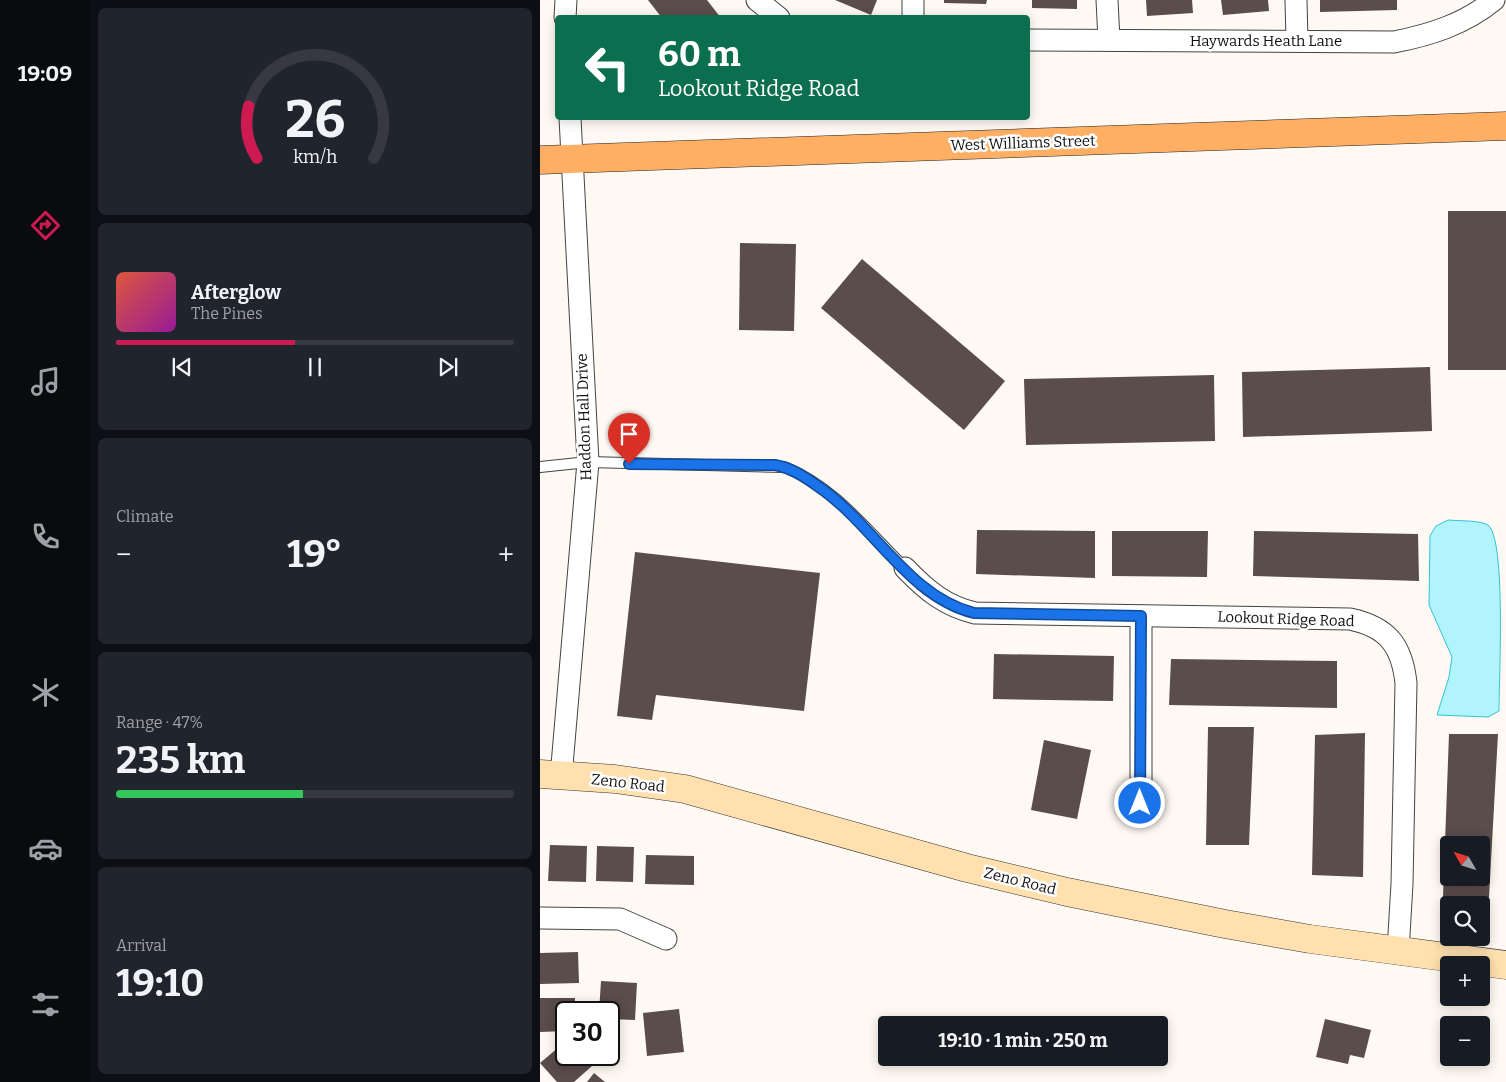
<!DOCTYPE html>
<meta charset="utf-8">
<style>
:root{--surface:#171b24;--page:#20242c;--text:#f1f3f6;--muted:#9ea1a6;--line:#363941;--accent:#cd1a53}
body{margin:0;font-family:Bitter,serif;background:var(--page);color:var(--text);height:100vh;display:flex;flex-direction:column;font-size:19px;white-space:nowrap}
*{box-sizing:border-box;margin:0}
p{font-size:16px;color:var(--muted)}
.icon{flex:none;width:28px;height:28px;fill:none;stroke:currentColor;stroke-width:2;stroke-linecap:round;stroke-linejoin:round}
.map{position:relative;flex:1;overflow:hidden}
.side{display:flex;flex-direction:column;gap:8px;padding:8px;background:#0d0f14;width:450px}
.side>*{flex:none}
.hud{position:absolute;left:15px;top:15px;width:475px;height:105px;border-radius:5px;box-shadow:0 2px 12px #0003;background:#0b6e4f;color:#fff;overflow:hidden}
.needle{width:32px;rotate:309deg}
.controls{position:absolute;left:900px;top:836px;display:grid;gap:10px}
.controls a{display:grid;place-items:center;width:50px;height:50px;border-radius:5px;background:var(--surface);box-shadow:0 2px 12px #0003;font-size:25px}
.speed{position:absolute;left:15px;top:1001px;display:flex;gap:10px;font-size:25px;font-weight:700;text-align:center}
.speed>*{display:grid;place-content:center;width:65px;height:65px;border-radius:50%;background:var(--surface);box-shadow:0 2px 12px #0003;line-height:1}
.speed .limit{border:2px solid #111;border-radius:8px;background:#fff;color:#111}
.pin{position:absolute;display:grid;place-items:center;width:42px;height:42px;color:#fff;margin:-51px -21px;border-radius:50% 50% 50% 0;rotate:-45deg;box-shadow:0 0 5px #0007}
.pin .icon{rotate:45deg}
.me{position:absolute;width:55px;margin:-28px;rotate:0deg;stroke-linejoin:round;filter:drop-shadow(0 0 4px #0008)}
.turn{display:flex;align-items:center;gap:18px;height:105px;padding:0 20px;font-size:22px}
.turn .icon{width:65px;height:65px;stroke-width:2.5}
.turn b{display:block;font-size:35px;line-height:42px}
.big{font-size:38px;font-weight:700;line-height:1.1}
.side .widget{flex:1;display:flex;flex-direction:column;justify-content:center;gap:8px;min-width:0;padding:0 18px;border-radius:8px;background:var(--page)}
.side .dial{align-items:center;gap:0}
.dial svg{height:130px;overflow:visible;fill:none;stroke:var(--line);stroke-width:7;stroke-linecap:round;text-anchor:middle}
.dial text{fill:var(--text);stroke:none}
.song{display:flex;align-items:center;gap:15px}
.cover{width:60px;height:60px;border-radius:8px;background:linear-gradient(135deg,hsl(10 70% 55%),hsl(300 70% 35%))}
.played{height:5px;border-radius:2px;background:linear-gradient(90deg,var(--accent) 45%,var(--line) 45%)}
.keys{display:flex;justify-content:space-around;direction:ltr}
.heat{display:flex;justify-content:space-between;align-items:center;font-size:28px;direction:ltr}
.charge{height:8px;border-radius:4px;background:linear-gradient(90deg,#34c759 47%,var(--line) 0)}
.trip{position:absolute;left:338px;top:1016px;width:290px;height:50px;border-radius:5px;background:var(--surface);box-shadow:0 2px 12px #0003;font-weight:700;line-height:50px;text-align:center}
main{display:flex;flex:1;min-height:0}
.dock{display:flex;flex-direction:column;width:90px;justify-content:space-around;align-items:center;background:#090b0e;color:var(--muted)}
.dock .icon{width:35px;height:35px}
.dock .selected{color:var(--accent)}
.dock b{font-size:22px;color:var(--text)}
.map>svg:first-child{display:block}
.water{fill:#b2f4fb;stroke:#33c3d9}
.building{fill:#5a4d4b;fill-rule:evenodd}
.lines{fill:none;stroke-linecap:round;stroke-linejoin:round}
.lane-casing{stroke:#434343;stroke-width:12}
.street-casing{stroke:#434343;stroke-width:23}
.secondary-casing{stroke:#323232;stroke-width:29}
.primary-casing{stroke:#212121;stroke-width:29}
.lane{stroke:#fff;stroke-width:10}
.street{stroke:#fff;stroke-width:21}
.secondary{stroke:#ffe0ae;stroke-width:28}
.primary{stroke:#ffaf63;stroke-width:28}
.route-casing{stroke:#114b97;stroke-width:12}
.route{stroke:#1a73e8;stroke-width:9}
.labels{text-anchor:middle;stroke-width:5;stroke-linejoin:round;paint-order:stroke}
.street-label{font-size:15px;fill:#101010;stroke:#fff}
</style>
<main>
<nav class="dock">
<b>19:09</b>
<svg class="icon selected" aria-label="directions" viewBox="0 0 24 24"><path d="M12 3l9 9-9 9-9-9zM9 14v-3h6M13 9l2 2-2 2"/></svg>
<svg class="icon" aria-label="music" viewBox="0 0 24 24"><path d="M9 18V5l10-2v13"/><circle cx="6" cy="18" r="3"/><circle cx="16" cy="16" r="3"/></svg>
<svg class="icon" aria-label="phone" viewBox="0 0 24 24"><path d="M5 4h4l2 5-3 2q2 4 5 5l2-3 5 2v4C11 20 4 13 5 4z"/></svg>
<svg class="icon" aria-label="climate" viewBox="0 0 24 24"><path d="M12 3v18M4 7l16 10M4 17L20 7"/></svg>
<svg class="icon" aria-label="car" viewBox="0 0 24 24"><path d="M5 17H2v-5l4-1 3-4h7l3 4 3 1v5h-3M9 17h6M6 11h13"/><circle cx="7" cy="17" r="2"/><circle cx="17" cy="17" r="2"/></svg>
<svg class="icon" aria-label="filters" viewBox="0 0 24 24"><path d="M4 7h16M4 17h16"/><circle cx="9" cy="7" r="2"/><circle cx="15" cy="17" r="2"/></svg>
</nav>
<section class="side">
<div class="widget dial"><svg viewBox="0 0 100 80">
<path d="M14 69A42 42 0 1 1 86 69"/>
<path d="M14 69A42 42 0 0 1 9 37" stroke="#cd1a53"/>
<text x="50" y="56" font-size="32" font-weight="700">26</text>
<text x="50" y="72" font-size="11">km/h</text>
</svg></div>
<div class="widget">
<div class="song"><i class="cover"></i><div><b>Afterglow</b><p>The Pines</p></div></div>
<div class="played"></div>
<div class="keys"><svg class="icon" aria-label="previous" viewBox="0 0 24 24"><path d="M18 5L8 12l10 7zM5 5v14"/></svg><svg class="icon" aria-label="pause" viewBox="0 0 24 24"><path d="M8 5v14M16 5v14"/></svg><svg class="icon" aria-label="next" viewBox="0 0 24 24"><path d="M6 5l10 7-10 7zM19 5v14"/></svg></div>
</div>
<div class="widget"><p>Climate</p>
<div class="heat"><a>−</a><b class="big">19°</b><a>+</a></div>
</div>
<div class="widget"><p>Range · 47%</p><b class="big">235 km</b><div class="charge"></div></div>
<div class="widget"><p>Arrival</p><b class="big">19:10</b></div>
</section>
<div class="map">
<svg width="966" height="1082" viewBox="0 0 966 1082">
<rect width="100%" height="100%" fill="#fff9f3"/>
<path class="water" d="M908 520C917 521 943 520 949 526 966 544 959 679 959 711L948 717 897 715 909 677 912 657 889 605 890 536 896 526Z"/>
<g class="building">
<path d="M108 0H167L181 18H122Z"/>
<path d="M295 0H337L331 15Z"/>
<path d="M404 0H447L446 4 404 3Z"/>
<path d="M492 0H537V9L492 8Z"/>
<path d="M606 0H652L653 13 607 16Z"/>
<path d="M681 0H728L729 11 683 15Z"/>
<path d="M780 0H857V10L780 12Z"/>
<rect x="908" y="211" width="58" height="159"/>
<path d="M200 243 256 244 254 331 199 330Z"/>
<path d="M322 259 465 381 424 430 281 308Z"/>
<path d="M890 367 892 431 703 437 702 372Z"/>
<path d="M674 375 675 441 486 445 484 379Z"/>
<path d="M437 530 555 531V578L436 574Z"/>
<path d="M572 531H668L667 577 572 576Z"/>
<path d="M714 531 878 534 879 581 713 576Z"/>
<path d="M95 552 280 573 264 711 116 695 112 720 77 716Z"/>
<path d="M454 654 574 656 573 701 453 699Z"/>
<path d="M631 659 797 661V708L629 705Z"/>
<path d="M668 727H714L709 845H666Z"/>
<path d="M825 733 823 877 772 875 775 735Z"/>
<path d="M909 734H958L949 898 903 897ZM909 845H941V878H909Z"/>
<path d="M504 740 551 750 537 819 491 810Z"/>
<path d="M10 845 47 846 46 882 8 881Z"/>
<path d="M57 846 94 847 93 882 56 881Z"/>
<path d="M106 855 154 856V885L105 884Z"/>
<path d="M38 952 39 983 0 984V953Z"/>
<path d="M61 981 97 983 95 1020 69 1019V1012H59Z"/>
<path d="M0 998H35V1012H26V1031L0 1032Z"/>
<path d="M139 1009 144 1052 107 1056 103 1013Z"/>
<path d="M785 1019 831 1030 824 1058 810 1055 808 1064 776 1057Z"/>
<path d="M26 1041V1055H42L52 1066 34 1082H17L0 1063Z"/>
<path d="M377 1058H408L407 1064Z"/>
<path d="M54 1073 65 1082H47Z"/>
</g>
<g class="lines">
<defs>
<path id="lane" d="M0 467 48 462 244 467C294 486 328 532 365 568"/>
<g id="street">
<path d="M217 0 239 18"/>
<path d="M373 0V18"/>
<path d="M567 0 569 40"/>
<path d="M756 0 757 41"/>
<path d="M25 18 26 0"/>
<path d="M488 40 854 42C890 35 925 24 954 0"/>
<path d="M365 568C386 590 405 606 435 613L810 619C848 627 862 646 866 683L862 884 858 951"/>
<path d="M21 777 48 462 30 118"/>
<path d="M601 803V616"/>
<path d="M0 918 80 919 126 939"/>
</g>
<path id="secondary" d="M0 774 75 779 145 789 427 868 527 892 685 924 770 939 966 965"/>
<path id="primary" d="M0 160 966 126"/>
</defs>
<use href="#lane" class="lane-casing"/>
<use href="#street" class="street-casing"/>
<use href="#secondary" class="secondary-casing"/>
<use href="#primary" class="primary-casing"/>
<use href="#lane" class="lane"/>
<use href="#street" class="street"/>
<use href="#secondary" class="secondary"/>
<use href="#primary" class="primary"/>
</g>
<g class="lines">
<defs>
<path id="route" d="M89 464 235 465C252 468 265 477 279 487 333 524 369 597 434 613L601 616 600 803"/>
</defs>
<use href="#route" class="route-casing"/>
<use href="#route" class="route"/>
</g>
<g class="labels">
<g class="street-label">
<text x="726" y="46">Haywards Heath Lane</text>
<text transform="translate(483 143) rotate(-2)" y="5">West Williams Street</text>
<text transform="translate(44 417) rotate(-92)" y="5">Haddon Hall Drive</text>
<text transform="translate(746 619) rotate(2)" y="5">Lookout Ridge Road</text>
<text transform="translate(88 783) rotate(6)" y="5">Zeno Road</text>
<text transform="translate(480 881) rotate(14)" y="5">Zeno Road</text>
</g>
</g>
</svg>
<div class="controls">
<a><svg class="needle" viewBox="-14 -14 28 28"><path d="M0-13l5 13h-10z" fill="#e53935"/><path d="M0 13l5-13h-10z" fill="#9ea1a6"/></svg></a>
<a><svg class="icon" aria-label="search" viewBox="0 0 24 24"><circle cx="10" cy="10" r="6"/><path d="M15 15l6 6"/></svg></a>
<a>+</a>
<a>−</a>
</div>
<div class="speed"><div class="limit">30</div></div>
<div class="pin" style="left:89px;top:464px;background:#d93025"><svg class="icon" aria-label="arrive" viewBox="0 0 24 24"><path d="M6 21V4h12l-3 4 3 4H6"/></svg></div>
<svg class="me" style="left:600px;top:803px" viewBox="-20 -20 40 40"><circle r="17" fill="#1a73e8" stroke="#fff" stroke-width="3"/><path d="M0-11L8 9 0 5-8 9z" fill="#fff"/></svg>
<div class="trip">19:10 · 1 min · 250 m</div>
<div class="hud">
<div class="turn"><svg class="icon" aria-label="left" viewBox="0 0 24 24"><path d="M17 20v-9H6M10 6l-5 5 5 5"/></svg><div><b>60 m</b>Lookout Ridge Road</div></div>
</div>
</div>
</main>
